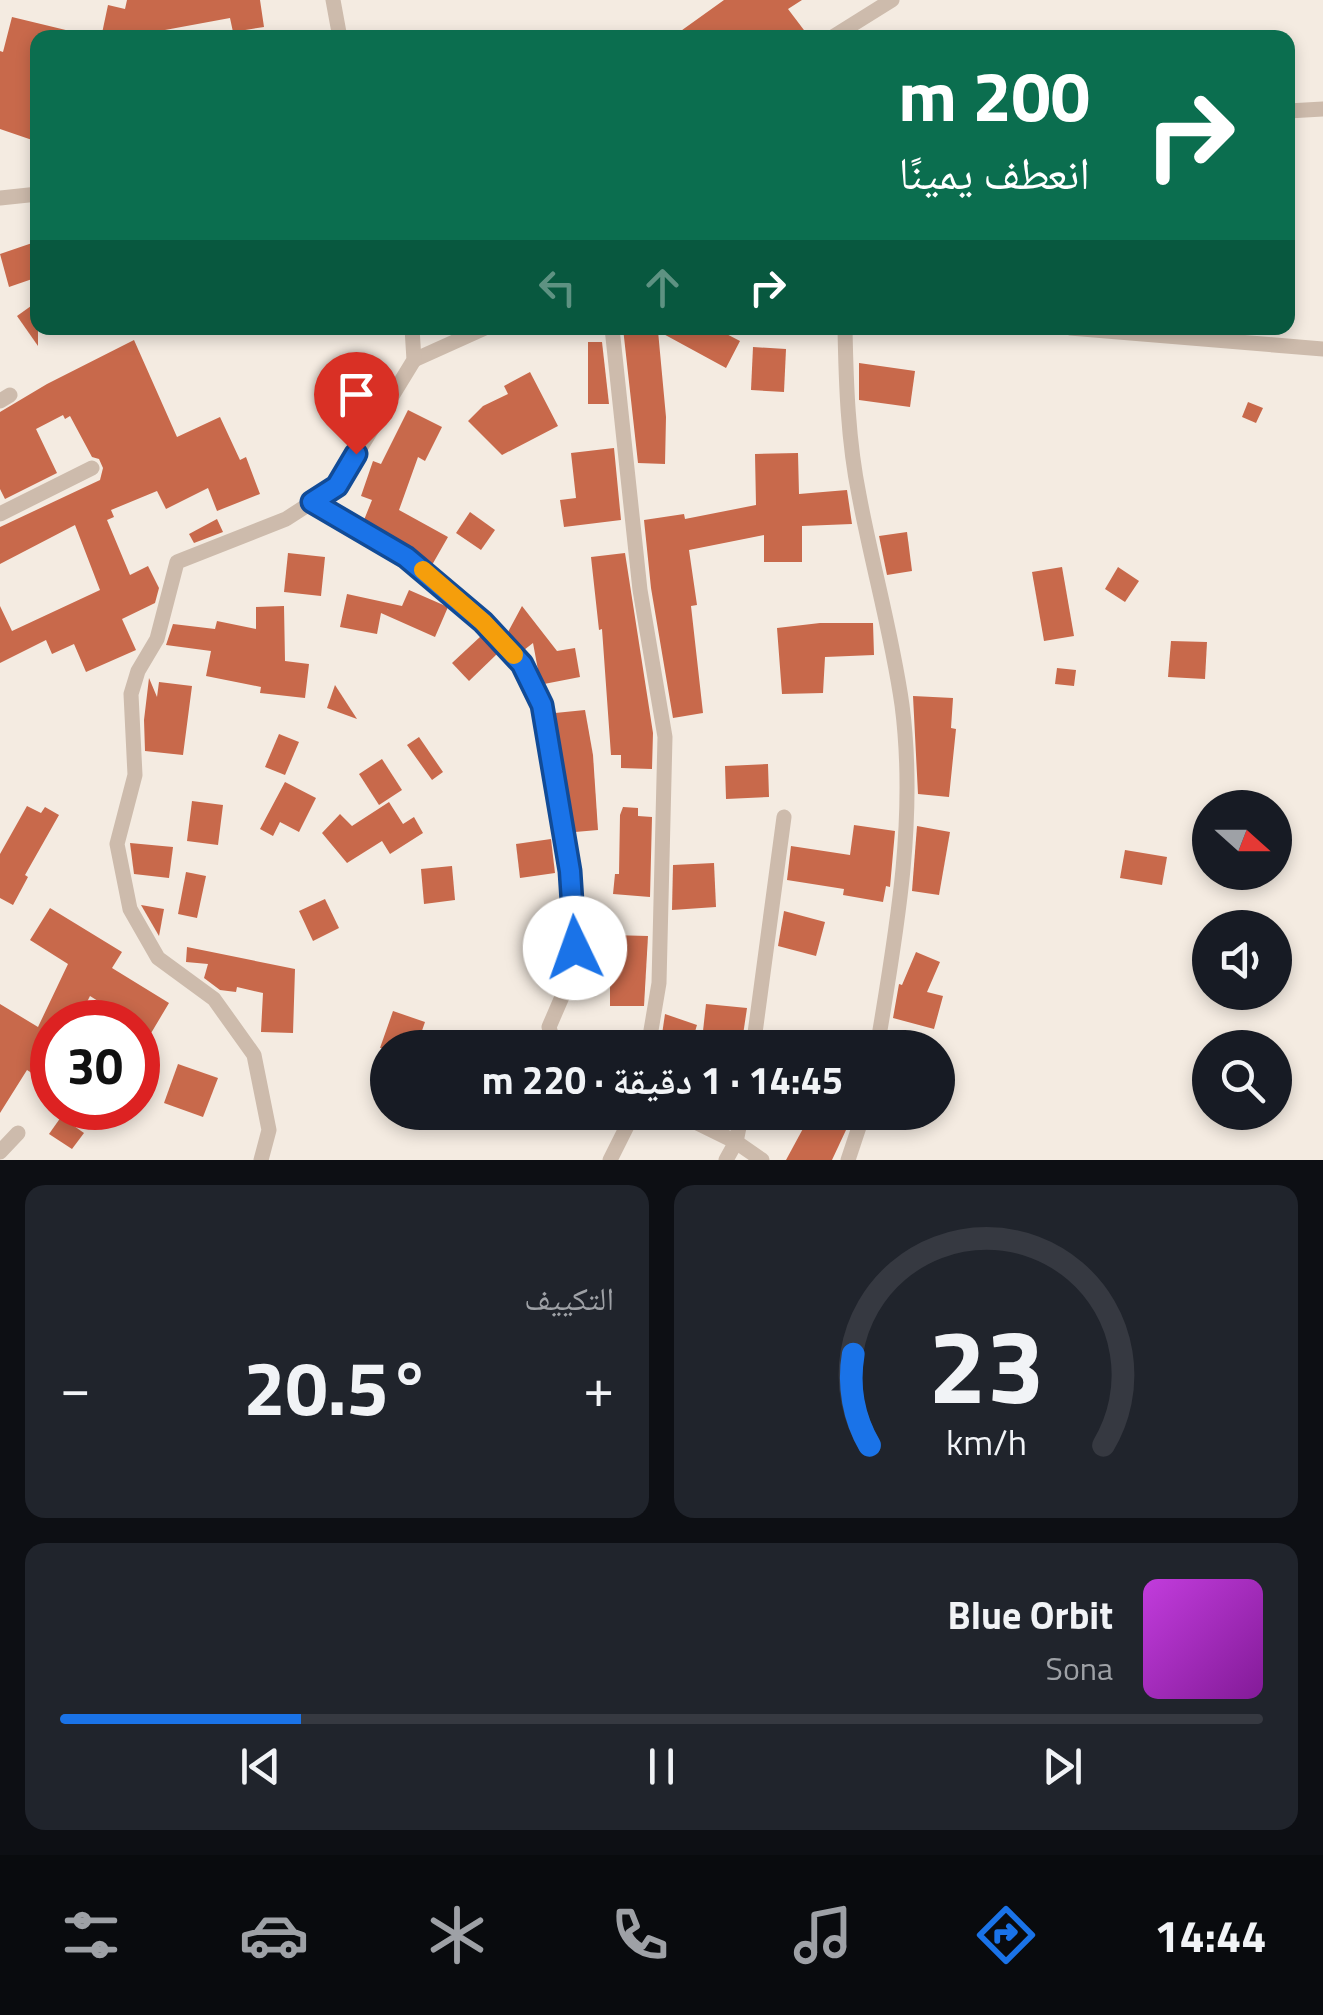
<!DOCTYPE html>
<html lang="ar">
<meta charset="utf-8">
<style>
:root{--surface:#171b24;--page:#20242c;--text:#f1f3f6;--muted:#9ea1a6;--line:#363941;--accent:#1a73e8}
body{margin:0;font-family:"Titillium Web","Noto Naskh Arabic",sans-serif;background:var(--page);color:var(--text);direction:rtl;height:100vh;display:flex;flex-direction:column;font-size:38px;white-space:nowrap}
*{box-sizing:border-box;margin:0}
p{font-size:32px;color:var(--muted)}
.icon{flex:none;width:55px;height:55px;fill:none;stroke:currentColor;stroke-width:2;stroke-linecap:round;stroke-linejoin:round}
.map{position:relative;height:1160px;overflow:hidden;direction:ltr}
.panel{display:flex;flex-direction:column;gap:25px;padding:25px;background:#0d0f14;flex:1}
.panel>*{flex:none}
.hud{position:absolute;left:30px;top:30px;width:1265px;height:305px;border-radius:20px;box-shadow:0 5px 15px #0003;direction:rtl;background:#0b6e4f;color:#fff;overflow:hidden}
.needle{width:65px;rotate:111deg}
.buttons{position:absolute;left:1192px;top:790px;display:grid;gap:20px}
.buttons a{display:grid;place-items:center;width:100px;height:100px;border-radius:50%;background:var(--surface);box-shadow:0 5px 15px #0003;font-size:50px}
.speed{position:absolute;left:30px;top:1000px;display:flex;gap:20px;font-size:50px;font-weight:700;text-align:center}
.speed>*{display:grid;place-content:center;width:130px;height:130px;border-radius:50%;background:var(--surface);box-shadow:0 5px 15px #0003;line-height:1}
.speed .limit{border:15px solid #d22;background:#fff;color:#111}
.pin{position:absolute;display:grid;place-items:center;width:85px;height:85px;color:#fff;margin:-102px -42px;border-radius:50% 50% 50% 0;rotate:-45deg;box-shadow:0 0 10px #0007}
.pin .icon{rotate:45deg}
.me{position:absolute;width:110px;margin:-55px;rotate:357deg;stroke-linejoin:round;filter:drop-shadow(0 0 8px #0008)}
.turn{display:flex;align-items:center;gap:35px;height:210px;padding:0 40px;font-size:45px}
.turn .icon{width:130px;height:130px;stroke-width:2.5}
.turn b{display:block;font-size:70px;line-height:85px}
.lanes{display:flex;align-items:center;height:95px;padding:0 40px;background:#0003;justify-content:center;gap:50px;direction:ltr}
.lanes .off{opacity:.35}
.big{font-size:75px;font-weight:700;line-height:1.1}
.panel .card{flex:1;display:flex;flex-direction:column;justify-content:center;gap:15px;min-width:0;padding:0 35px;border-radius:20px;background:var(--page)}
.panel .dial{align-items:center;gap:0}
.dial svg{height:260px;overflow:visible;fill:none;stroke:var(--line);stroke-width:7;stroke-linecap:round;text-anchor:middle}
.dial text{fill:var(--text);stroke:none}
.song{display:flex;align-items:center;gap:30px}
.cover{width:120px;height:120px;border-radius:15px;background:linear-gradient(135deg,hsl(290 70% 55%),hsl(290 70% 35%))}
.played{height:10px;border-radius:5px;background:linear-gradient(90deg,var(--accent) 20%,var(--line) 20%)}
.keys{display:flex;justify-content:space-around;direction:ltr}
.heat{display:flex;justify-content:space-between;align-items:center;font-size:55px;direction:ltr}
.panel .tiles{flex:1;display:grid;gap:25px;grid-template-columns:1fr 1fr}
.card:last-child{grid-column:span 2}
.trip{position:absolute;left:370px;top:1030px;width:585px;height:100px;border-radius:50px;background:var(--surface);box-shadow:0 5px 15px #0003;font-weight:700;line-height:100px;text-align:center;direction:rtl}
.tabs{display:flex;height:160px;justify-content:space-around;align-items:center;background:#090b0e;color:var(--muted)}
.tabs .icon{width:70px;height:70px}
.tabs .selected{color:var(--accent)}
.tabs b{font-size:45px;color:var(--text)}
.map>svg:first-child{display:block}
.building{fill:#c8694b}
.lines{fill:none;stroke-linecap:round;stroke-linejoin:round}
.street{stroke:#cdbbac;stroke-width:15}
.route-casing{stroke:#114b97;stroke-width:25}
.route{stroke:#1a73e8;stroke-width:18}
.slow{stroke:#f59e0b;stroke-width:18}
</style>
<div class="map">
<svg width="1323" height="1160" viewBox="0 0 1323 1160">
<rect width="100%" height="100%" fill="#f4ebe1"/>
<g class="building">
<path d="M127 0H260L264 27 233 32 230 18 165 30 182 38H101L108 5 125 9Z"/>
<path d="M724 0H802L788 9 810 38H671Z"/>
<path d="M12 17 74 32V38H38V142L0 129V51L3 52Z"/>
<path d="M38 241V277L9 287 0 254Z"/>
<path d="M38 301V346L17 316Z"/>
<path d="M623 328H715L740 341 726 368 658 331 666 417 665 464 638 463Z"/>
<path d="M134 340 177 437 220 417 240 460 246 457 260 494 217 511 208 488 166 509 157 491 111 510 114 517 107 520 130 575 148 566 159 588 155 603 122 619 136 650 86 672 74 644 52 654 46 640 0 663V606L12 631 100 590 75 525 0 564V527L100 480 103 468 99 459 92 457 70 416 65 419 63 415 36 429 57 473 5 499 0 489V412L47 384Z"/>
<path d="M588 342H602L609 404H588Z"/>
<path d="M753 347 786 349 784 392 751 390Z"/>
<path d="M859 363 915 371 910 407 859 400Z"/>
<path d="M530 372 558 426 502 455 468 421 483 406 508 394 504 386Z"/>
<path d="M1248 402 1263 408 1256 423 1242 417Z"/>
<path d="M408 410 442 427 425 461 418 457 399 510 448 537 432 565 412 547 364 520 372 500 361 496 373 461 381 464Z"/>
<path d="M614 448 621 520 564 527 560 500 576 498 571 453Z"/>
<path d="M798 453 799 494 847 490 852 524 802 526V562H764V535L689 550 697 605 691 606 703 713 673 718 651 588 644 520 684 514 685 519 756 505 755 454Z"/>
<path d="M470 512 495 530 481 550 456 533Z"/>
<path d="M217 519 223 532 194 543 189 534Z"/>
<path d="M907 532 912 571 887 575 879 536Z"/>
<path d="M288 553 325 557 321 596 284 592Z"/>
<path d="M625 553 653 733 652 769 621 768V755H611L602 629 599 630 591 557Z"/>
<path d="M1062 567 1074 636 1044 641 1032 572Z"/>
<path d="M1118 567 1139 581 1125 602 1105 589Z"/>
<path d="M409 590 448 607 435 637 381 613 377 634 340 627 347 594 402 606Z"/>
<path d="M284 606 285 661 309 664 305 698 260 693 261 687 206 676 211 651 166 645 173 624 215 629 217 621 256 629V607Z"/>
<path d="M522 606 557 651 575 648 580 677 544 684 538 670 533 643 524 650 508 632Z"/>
<path d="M820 623H873L874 655 825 657 823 693 782 694 777 628Z"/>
<path d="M481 636 497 654 469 681 452 663Z"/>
<path d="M1171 641 1207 642 1205 679 1168 677Z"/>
<path d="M1057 668 1076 670 1074 686 1055 684Z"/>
<path d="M149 678 157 697 159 682 192 686 183 755 145 751 144 720Z"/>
<path d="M335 685 357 719 327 708Z"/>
<path d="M913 696 953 698 951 728 956 729 949 797 918 794Z"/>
<path d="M585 710 593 755 598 830 575 832 555 713Z"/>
<path d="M279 734 299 742 285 775 265 767Z"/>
<path d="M419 737 443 772 432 780 407 745Z"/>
<path d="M382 759 402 790 379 805 359 774Z"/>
<path d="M768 764 769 797 726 799 725 766Z"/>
<path d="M285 782 316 798 299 832 280 822 273 836 260 829Z"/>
<path d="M192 801 223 805 218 845 187 841Z"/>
<path d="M389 802 403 824 414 817 423 833 390 854 382 841 347 863 322 833 340 814 352 826Z"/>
<path d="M27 806 41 813 45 807 59 815 25 875 28 877 13 905 0 898V854Z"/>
<path d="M623 807 638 808V816L652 817 650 897 613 894 615 874H619L620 815Z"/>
<path d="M854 825 895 831 890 887 886 886 883 902 843 895 844 889 787 880 791 846 850 855Z"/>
<path d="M917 826 950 832 939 895 912 891Z"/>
<path d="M551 839 555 873 520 878 516 844Z"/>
<path d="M130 843 173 847 169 878 134 874Z"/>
<path d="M1125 850 1167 857 1162 885 1120 878Z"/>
<path d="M714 863 716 907 672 910 673 865Z"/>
<path d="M452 866 455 900 424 904 421 869Z"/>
<path d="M186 872 206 876 197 918 178 914Z"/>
<path d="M325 899 339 928 313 941 299 911Z"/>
<path d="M141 905 164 909 159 936Z"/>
<path d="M50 908 122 952 112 968 169 1003 138 1055V1022H118L122 1016 90 996 77 1022H52V1086L27 1070 0 1113V1004L38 1027 68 964 30 940Z"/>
<path d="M784 911 825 922 816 956 778 946Z"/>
<path d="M610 935 648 936 644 1006H610Z"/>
<path d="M187 947 295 969 293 1033 261 1032 263 993 237 987 236 992 220 990 204 978 208 964 186 962Z"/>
<path d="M916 952 940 962 927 992 943 996 934 1029 893 1018 899 984 902 985Z"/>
<path d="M706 1004 747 1008 743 1035 703 1031Z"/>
<path d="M393 1011 425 1022 416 1048H380Z"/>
<path d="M665 1014 697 1025 690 1048H660Z"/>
<path d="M178 1064 218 1078 203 1117 164 1103Z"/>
<path d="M812 1112 846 1130 832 1160H786Z"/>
<path d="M61 1117 84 1133 72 1149 49 1134Z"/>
</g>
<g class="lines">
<g class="street">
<path d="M333 0 340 38"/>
<path d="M831 38 892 0"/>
<path d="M1288 111 1323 109"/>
<path d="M0 198 38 194"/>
<path d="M612 328 640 590 665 737 659 983 648 1048"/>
<path d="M845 328C846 383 848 441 859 495 872 565 892 634 902 705 917 820 896 934 877 1048"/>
<path d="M1070 328 1323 349"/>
<path d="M414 360 485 328"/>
<path d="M0 401 10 395"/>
<path d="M311 502 406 557 483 622 522 664 542 705 570 871 575 948 571 976 549 1027 555 1048"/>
<path d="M0 514 92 468"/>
<path d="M753 1048 784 817"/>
<path d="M675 1112 736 1142 762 1160"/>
<path d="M0 1152 18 1133"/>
<path d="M261 1160 269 1130 254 1055 214 999 158 958 130 909 117 844 135 775 131 694 138 671 157 639 177 562 286 519 337 486 414 360 412 328"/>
<path d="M610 1160 634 1112"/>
<path d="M726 1160 736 1142 742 1112"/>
<path d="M848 1160 864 1112"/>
</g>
</g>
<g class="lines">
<defs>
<path id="route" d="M356 454 337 486 312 502 406 557 483 622 522 664 542 705 570 871 575 948"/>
</defs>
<use href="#route" class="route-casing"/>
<use href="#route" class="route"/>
<path class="slow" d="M423 570 483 622 514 655"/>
</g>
</svg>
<div class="buttons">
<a><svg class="needle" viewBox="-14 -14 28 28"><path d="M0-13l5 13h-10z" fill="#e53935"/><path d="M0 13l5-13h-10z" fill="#9ea1a6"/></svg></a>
<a><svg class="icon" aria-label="sound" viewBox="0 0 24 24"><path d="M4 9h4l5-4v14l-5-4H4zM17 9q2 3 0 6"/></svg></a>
<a><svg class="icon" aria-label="search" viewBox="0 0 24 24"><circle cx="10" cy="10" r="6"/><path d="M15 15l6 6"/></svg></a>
</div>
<div class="speed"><div class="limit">30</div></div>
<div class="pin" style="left:356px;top:454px;background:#d93025"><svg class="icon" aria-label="arrive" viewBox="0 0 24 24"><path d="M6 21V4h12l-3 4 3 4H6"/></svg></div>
<svg class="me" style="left:575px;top:948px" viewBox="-20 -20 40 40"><circle r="19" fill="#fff"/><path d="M0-13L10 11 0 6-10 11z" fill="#1a73e8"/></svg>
<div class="trip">14:45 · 1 دقيقة · 220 m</div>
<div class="hud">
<div class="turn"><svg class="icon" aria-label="right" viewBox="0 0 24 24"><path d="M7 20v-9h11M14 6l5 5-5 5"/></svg><div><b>200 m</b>انعطف يمينًا</div></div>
<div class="lanes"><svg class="icon off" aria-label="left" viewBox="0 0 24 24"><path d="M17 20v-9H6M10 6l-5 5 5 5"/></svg><svg class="icon off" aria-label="ahead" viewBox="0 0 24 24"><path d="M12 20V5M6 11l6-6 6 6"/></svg><svg class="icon" aria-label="right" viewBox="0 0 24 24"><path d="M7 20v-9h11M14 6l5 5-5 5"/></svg></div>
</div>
</div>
<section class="panel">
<div class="tiles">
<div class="card dial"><svg viewBox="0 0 100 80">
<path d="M14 69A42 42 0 1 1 86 69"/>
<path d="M14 69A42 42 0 0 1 9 41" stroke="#1a73e8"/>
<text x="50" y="56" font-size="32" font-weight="700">23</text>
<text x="50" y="72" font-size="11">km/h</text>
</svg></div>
<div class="card"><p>التكييف</p>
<div class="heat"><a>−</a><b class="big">20.5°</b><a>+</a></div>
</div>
<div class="card">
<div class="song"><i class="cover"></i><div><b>Blue Orbit</b><p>Sona</p></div></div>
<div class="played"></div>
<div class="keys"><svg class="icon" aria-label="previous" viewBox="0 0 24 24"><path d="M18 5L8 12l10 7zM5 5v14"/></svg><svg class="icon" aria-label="pause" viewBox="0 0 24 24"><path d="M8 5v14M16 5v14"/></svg><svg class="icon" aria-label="next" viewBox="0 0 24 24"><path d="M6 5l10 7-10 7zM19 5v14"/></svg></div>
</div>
</div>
</section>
<nav class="tabs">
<b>14:44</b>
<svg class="icon selected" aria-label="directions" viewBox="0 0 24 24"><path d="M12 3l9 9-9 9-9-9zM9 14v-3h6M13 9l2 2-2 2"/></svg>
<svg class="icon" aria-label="music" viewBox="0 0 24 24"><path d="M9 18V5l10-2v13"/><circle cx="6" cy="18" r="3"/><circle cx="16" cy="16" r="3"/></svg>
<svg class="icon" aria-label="phone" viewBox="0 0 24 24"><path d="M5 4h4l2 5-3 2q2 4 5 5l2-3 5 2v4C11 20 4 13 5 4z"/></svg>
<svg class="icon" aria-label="climate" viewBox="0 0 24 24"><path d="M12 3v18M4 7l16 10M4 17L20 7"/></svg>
<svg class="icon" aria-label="car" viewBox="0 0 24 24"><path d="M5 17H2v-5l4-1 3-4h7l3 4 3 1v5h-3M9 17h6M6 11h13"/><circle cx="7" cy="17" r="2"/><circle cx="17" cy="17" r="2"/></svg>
<svg class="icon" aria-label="filters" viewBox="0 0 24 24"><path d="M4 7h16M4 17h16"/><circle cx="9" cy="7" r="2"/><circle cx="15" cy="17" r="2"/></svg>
</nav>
